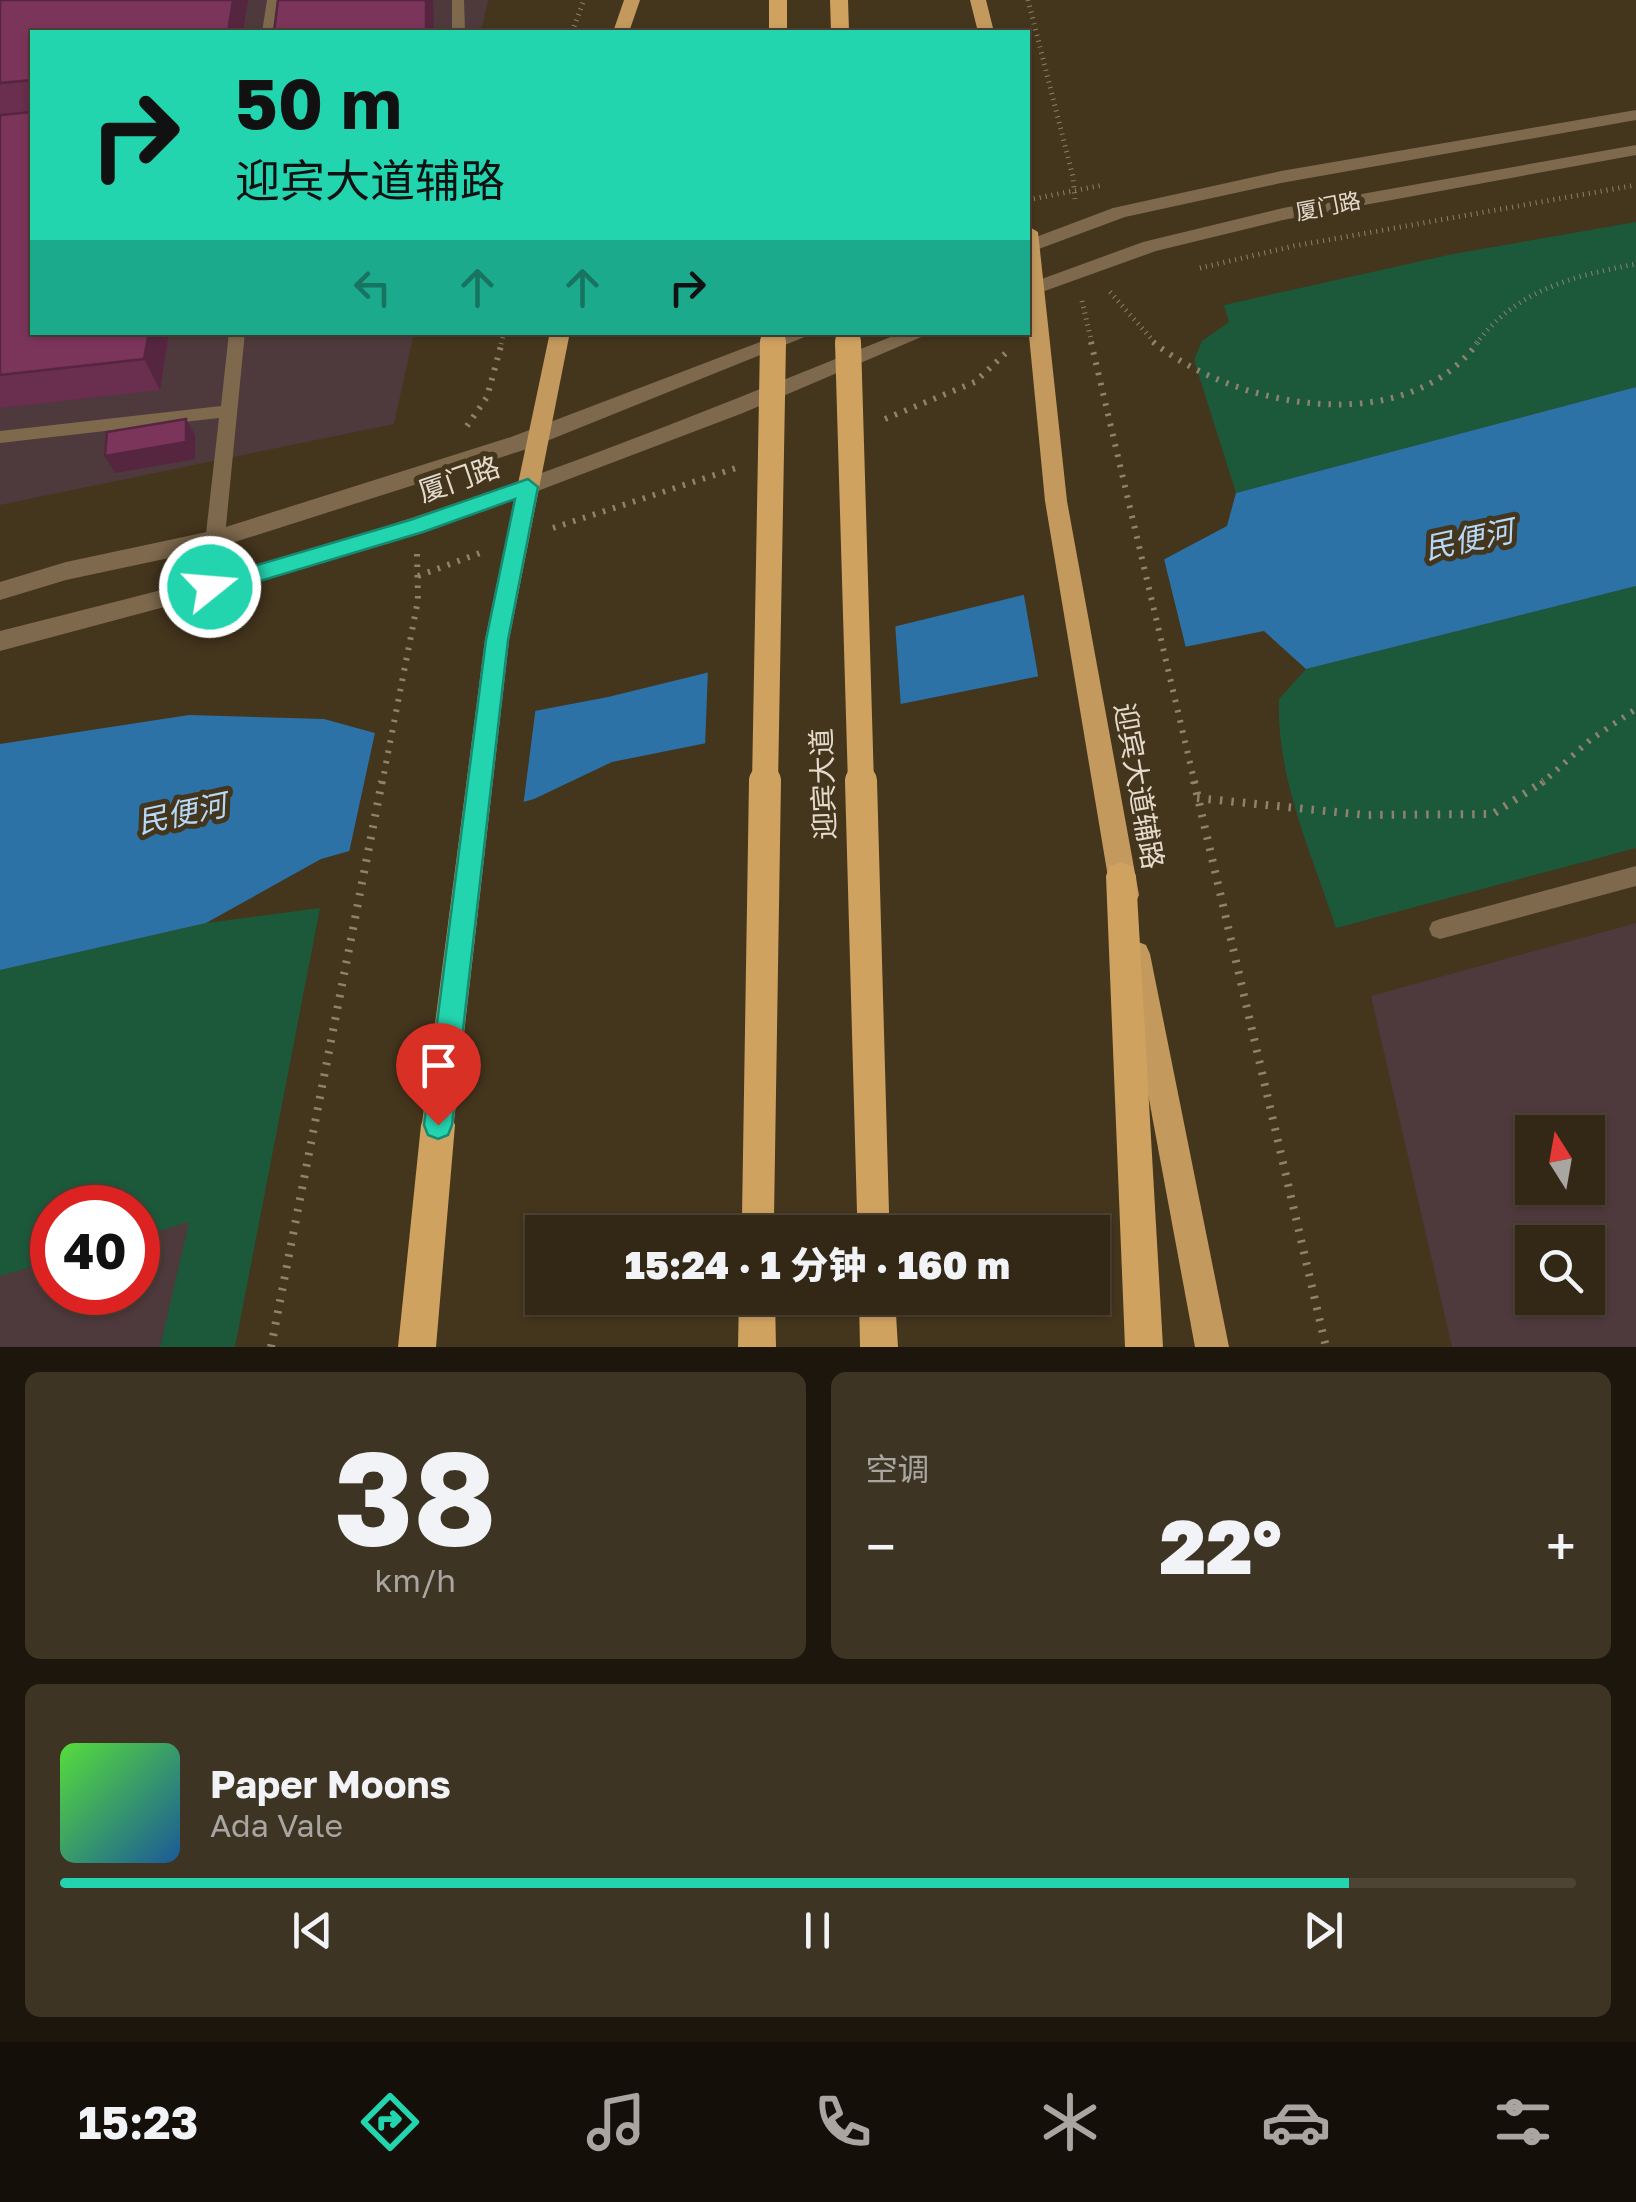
<!DOCTYPE html>
<html lang="zh">
<meta charset="utf-8">
<style>
:root{--surface:#332816;--page:#3e3423;--text:#f1f3f6;--muted:#a9a6a1;--line:#4e4435;--accent:#23d5af}
body{margin:0;font-family:"Golos Text","Noto Sans SC",sans-serif;background:var(--page);color:var(--text);height:100vh;display:flex;flex-direction:column;font-size:38px;white-space:nowrap}
*{box-sizing:border-box;margin:0}
p{font-size:32px;color:var(--muted)}
.icon{flex:none;width:55px;height:55px;fill:none;stroke:currentColor;stroke-width:2;stroke-linecap:round;stroke-linejoin:round}
.map{position:relative;height:1347px;overflow:hidden}
.panel{display:flex;flex-direction:column;gap:25px;padding:25px;background:#1c160c;flex:1}
.panel>*{flex:none}
.top-card{position:absolute;left:30px;top:30px;width:1000px;height:305px;border-radius:0px;box-shadow:0 2px 8px #0004,0 0 0 2px var(--line);background:#23d5af;color:#111;overflow:hidden}
.needle{width:65px;rotate:349deg}
.controls{position:absolute;left:1515px;top:1115px;display:grid;gap:20px}
.controls a{display:grid;place-items:center;width:90px;height:90px;border-radius:0px;background:var(--surface);box-shadow:0 2px 8px #0004,0 0 0 2px var(--line);font-size:50px}
.speed{position:absolute;left:30px;top:1185px;display:flex;gap:20px;font-size:50px;font-weight:700;text-align:center}
.speed>*{display:grid;place-content:center;width:130px;height:130px;border-radius:50%;background:var(--surface);box-shadow:0 2px 8px #0004,0 0 0 2px var(--line);line-height:1}
.speed .limit{border:15px solid #d22;background:#fff;color:#111}
.pin{position:absolute;display:grid;place-items:center;width:85px;height:85px;color:#fff;margin:-102px -42px;border-radius:50% 50% 50% 0;rotate:-45deg;box-shadow:0 0 10px #0007}
.pin .icon{rotate:45deg}
.me{position:absolute;width:110px;margin:-55px;rotate:73deg;stroke-linejoin:round;filter:drop-shadow(0 0 8px #0008)}
.turn{display:flex;align-items:center;gap:35px;height:210px;padding:0 40px;font-size:45px}
.turn .icon{width:130px;height:130px;stroke-width:2.5}
.turn b{display:block;font-size:70px;line-height:85px}
.lanes{display:flex;align-items:center;height:95px;padding:0 40px;background:#0003;justify-content:center;gap:50px;direction:ltr}
.lanes .off{opacity:.35}
.big{font-size:75px;font-weight:800;line-height:1.1}
.panel .tile{flex:1;display:flex;flex-direction:column;justify-content:center;gap:15px;min-width:0;padding:0 35px;border-radius:15px;background:var(--page)}
.panel .dial{align-items:center;gap:0}
.dial b{font-size:130px;line-height:1}
.song{display:flex;align-items:center;gap:30px}
.cover{width:120px;height:120px;border-radius:15px;background:linear-gradient(135deg,hsl(110 70% 55%),hsl(210 70% 35%))}
.played{height:10px;border-radius:5px;background:linear-gradient(90deg,var(--accent) 85%,var(--line) 85%)}
.keys{display:flex;justify-content:space-around;direction:ltr}
.heat{display:flex;justify-content:space-between;align-items:center;font-size:55px;direction:ltr}
.panel .tiles{flex:1;display:grid;gap:25px;grid-template-columns:1fr 1fr}
.tile:last-child{grid-column:span 2}
.trip{position:absolute;left:525px;top:1215px;width:585px;height:100px;border-radius:0px;background:var(--surface);box-shadow:0 2px 8px #0004,0 0 0 2px var(--line);font-weight:800;line-height:100px;text-align:center}
.dock{display:flex;height:160px;justify-content:space-around;align-items:center;background:#141009;color:var(--muted)}
.dock .icon{width:70px;height:70px}
.dock .on{color:var(--accent)}
.dock b{font-size:45px;color:var(--text)}
.map>svg:first-child{display:block}
.industrial{fill:#4e393c;fill-rule:evenodd}
.green{fill:#1c593a}
.water{fill:#2d72a7}
.pier{fill:#44351d}
.lines{fill:none;stroke-linecap:round;stroke-linejoin:round}
.path-far2{stroke:#8e816e;stroke-width:5;stroke-dasharray:1 5;stroke-linecap:butt}
.path-far1{stroke:#8e816e;stroke-width:6;stroke-dasharray:2.5 8;stroke-linecap:butt}
.path{stroke:#8e816e;stroke-width:8;stroke-dasharray:2.5 9;stroke-linecap:butt}
.service{fill:#7e694d;fill-rule:evenodd}
.tertiary{fill:#7e694d;fill-rule:evenodd}
.primary{fill:#c3995d;fill-rule:evenodd}
.trunk{fill:#d0a260;fill-rule:evenodd}
.trunk-bridge-far2{stroke:#d0a260;stroke-width:20}
.trunk-bridge-far1{stroke:#d0a260;stroke-width:26}
.trunk-bridge{stroke:#d0a260;stroke-width:32}
.wall{fill:#6a2e4e}
.shaded-wall{fill:#562540}
.building{fill:#7b355b;stroke:#562540;stroke-width:2.5}
.route{fill:#23d5af;stroke:#178a72;stroke-width:2.5}
.labels{text-anchor:middle;stroke-width:10;stroke-linejoin:round;paint-order:stroke}
.far-street-label{font-size:22px;fill:#e5dbcd;stroke:#44351d}
.street-label{font-size:28px;fill:#e5dbcd;stroke:#44351d}
.water-label{font-size:30px;font-style:italic;fill:#b7d9f7;stroke:#44351d}
</style>
<div class="map">
<svg width="1636" height="1347" viewBox="0 0 1636 1347">
<rect width="100%" height="100%" fill="#44351d"/>
<g class="industrial">
<path d="M0 0H488L481 32H32V332L414 333 394 424 0 505Z"/>
<path d="M1636 923V1347H1452L1371 996ZM1532 1132H1588V1188H1532ZM1532 1242H1588V1298H1532Z"/>
<path d="M190 1221 160 1347H0V1276L52 1261V1292H138V1237Z"/>
</g>
<g class="green">
<path d="M1636 222V387L1236 493 1194 360 1202 341 1229 322 1224 305 1453 254Z"/>
<path d="M1636 586V848L1336 928C1312 854 1276 778 1279 699L1306 669Z"/>
<path d="M320 908 235 1347H160L189 1222 138 1237V1208H52V1261L0 1276V970L206 923Z"/>
</g>
<path class="water" d="M1636 387V586L1306 669 1264 631 612 762 534 799 321 859 206 923 0 970V744L189 715 324 719 393 738 608 697 1161 561 1227 526 1236 493Z"/>
<g class="pier">
<path d="M1163 555 1187 652 1039 681 1023 590Z"/>
<path d="M895 622 901 709 705 748 708 668Z"/>
<path d="M536 706 523 807 348 857 376 728 393 732Z"/>
</g>
<g class="lines">
<g class="path-far2">
<path d="M1028 0 1073 177 1075 199"/>
<path d="M572 32 584 0"/>
<path d="M1028 200 1103 185"/>
<path d="M1200 268 1294 246 1636 185"/>
<path d="M1110 292 1156 344"/>
<path d="M1082 301 1092 344"/>
<path d="M501 344 504 332"/>
<path d="M1476 344C1516 290 1573 276 1636 264"/>
</g>
<g class="path-far1">
<path d="M1091 342 1195 784"/>
<path d="M1153 342C1237 409 1407 440 1478 342"/>
<path d="M885 419 975 382 1008 351"/>
<path d="M467 426 487 397 502 342"/>
<path d="M553 528 736 468"/>
<path d="M418 576 480 553"/>
<path d="M382 784 418 600 417 553"/>
<path d="M1541 784 1590 740 1636 709"/>
</g>
<g class="path">
<path d="M1194 781 1326 1347"/>
<path d="M1197 798 1366 815 1493 814 1544 781"/>
<path d="M271 1347 382 781"/>
</g>
<g class="service">
<path d="M267 0H279L275 32H262Z"/>
<path d="M452 0H464L465 32H452Z"/>
<path d="M229 332H245L220 587 210 594 200 587 219 418 0 443V431L221 406Z"/>
<path d="M1636 866V886L1440 939 1432 936 1429 929 1432 922 1440 919Z"/>
</g>
<g class="tertiary">
<path d="M1636 110V120L1281 183 1125 217 1028 253V240L1113 208 1281 171Z"/>
<path d="M1636 145V155L1283 220 1156 251 1028 297V284L1143 242 1283 208Z"/>
<path d="M786 332H817L527 449 216 548 66 580 0 600V582L66 562 216 530 511 437Z"/>
<path d="M903 332H933L743 413 490 509 262 581 0 651V631C138 596 276 563 411 518 578 464 740 397 903 332Z"/>
</g>
<g class="primary">
<path d="M624 0H640L629 32H613Z"/>
<path d="M970 0H986L994 32H978Z"/>
<path d="M1028 226 1038 232 1067 501 1139 895 1135 904 1125 908 1115 904 1111 895 1045 501 1028 325Z"/>
<path d="M550 332H570L509 640 452 1139 447 1150 436 1155 425 1150 420 1139 485 640Z"/>
<path d="M1136 941 1146 945 1150 954 1229 1347H1195L1122 954 1126 945Z"/>
</g>
<g class="trunk">
<rect x="769" y="0" width="18" height="32"/>
<path d="M830 0H848L849 32H831Z"/>
<path d="M1121 862 1132 866 1136 876 1163 1347H1125L1106 876 1110 866Z"/>
<path d="M438 1108 450 1113 455 1125 436 1347H398L421 1125 426 1113Z"/>
<path d="M739 1298H775L776 1347H738Z"/>
<path d="M859 1298H895L898 1347H860Z"/>
</g>
<g class="trunk-bridge-far2">
<path d="M848 332V344"/>
<path d="M773 344V332"/>
</g>
<g class="trunk-bridge-far1">
<path d="M848 342 861 784"/>
<path d="M765 784 773 342"/>
</g>
<g class="trunk-bridge">
<path d="M861 781 873 1212"/>
<path d="M758 1217 765 781"/>
</g>
</g>
<path class="wall" d="M0 0H248L243 32H32V332H169L160 390 0 408Z"/>
<g class="shaded-wall">
<path d="M233 0H248L243 32H228Z"/>
<path d="M426 0H433L434 32H426Z"/>
<path d="M149 332H169L160 390 144 359Z"/>
<path d="M186 419 195 435V459L115 473 105 456Z"/>
</g>
<g class="building">
<path d="M0 0H233L228 32H32V80L0 83Z"/>
<path d="M278 0H426V32H274Z"/>
<path d="M32 112V332H149L144 359 0 375V115Z"/>
<path d="M186 419V442L105 456 107 432Z"/>
</g>
<path class="route" d="M528 479 538 487 508 640 452 1125 448 1135 438 1139 428 1135 424 1125 486 640 515 499 423 532 210 596 200 587 203 581 410 520Z"/>
<g class="labels">
<g class="far-street-label">
<text transform="translate(1328 206) rotate(-11)" y="8">厦门路</text>
</g>
<g class="street-label">
<text transform="translate(459 479) rotate(-19)" y="10">厦门路</text>
<text transform="translate(823 784) rotate(-92)" y="10">迎宾大道</text>
<text transform="translate(1139 786) rotate(80)" y="10">迎宾大道辅路</text>
</g>
<g class="water-label">
<text transform="translate(1469 540) rotate(-12)" y="10">民便河</text>
<text transform="translate(182 814) rotate(-12)" y="10">民便河</text>
</g>
</g>
</svg>
<div class="controls">
<a><svg class="needle" viewBox="-14 -14 28 28"><path d="M0-13l5 13h-10z" fill="#e53935"/><path d="M0 13l5-13h-10z" fill="#a9a6a1"/></svg></a>
<a><svg class="icon" aria-label="search" viewBox="0 0 24 24"><circle cx="10" cy="10" r="6"/><path d="M15 15l6 6"/></svg></a>
</div>
<div class="speed"><div class="limit">40</div></div>
<div class="pin" style="left:438px;top:1125px;background:#d93025"><svg class="icon" aria-label="arrive" viewBox="0 0 24 24"><path d="M6 21V4h12l-3 4 3 4H6"/></svg></div>
<svg class="me" style="left:210px;top:587px" viewBox="-20 -20 40 40"><circle r="17" fill="#23d5af" stroke="#fff" stroke-width="3"/><path d="M0-11L8 9 0 5-8 9z" fill="#fff"/></svg>
<div class="trip">15:24 · 1 分钟 · 160 m</div>
<div class="top-card">
<div class="turn"><svg class="icon" aria-label="right" viewBox="0 0 24 24"><path d="M7 20v-9h11M14 6l5 5-5 5"/></svg><div><b>50 m</b>迎宾大道辅路</div></div>
<div class="lanes"><svg class="icon off" aria-label="left" viewBox="0 0 24 24"><path d="M17 20v-9H6M10 6l-5 5 5 5"/></svg><svg class="icon off" aria-label="ahead" viewBox="0 0 24 24"><path d="M12 20V5M6 11l6-6 6 6"/></svg><svg class="icon off" aria-label="ahead" viewBox="0 0 24 24"><path d="M12 20V5M6 11l6-6 6 6"/></svg><svg class="icon" aria-label="right" viewBox="0 0 24 24"><path d="M7 20v-9h11M14 6l5 5-5 5"/></svg></div>
</div>
</div>
<section class="panel">
<div class="tiles">
<div class="tile dial"><b>38</b><p>km/h</p></div>
<div class="tile"><p>空调</p>
<div class="heat"><a>−</a><b class="big">22°</b><a>+</a></div>
</div>
<div class="tile">
<div class="song"><i class="cover"></i><div><b>Paper Moons</b><p>Ada Vale</p></div></div>
<div class="played"></div>
<div class="keys"><svg class="icon" aria-label="previous" viewBox="0 0 24 24"><path d="M18 5L8 12l10 7zM5 5v14"/></svg><svg class="icon" aria-label="pause" viewBox="0 0 24 24"><path d="M8 5v14M16 5v14"/></svg><svg class="icon" aria-label="next" viewBox="0 0 24 24"><path d="M6 5l10 7-10 7zM19 5v14"/></svg></div>
</div>
</div>
</section>
<nav class="dock">
<b>15:23</b>
<svg class="icon on" aria-label="directions" viewBox="0 0 24 24"><path d="M12 3l9 9-9 9-9-9zM9 14v-3h6M13 9l2 2-2 2"/></svg>
<svg class="icon" aria-label="music" viewBox="0 0 24 24"><path d="M9 18V5l10-2v13"/><circle cx="6" cy="18" r="3"/><circle cx="16" cy="16" r="3"/></svg>
<svg class="icon" aria-label="phone" viewBox="0 0 24 24"><path d="M5 4h4l2 5-3 2q2 4 5 5l2-3 5 2v4C11 20 4 13 5 4z"/></svg>
<svg class="icon" aria-label="climate" viewBox="0 0 24 24"><path d="M12 3v18M4 7l16 10M4 17L20 7"/></svg>
<svg class="icon" aria-label="car" viewBox="0 0 24 24"><path d="M5 17H2v-5l4-1 3-4h7l3 4 3 1v5h-3M9 17h6M6 11h13"/><circle cx="7" cy="17" r="2"/><circle cx="17" cy="17" r="2"/></svg>
<svg class="icon" aria-label="filters" viewBox="0 0 24 24"><path d="M4 7h16M4 17h16"/><circle cx="9" cy="7" r="2"/><circle cx="15" cy="17" r="2"/></svg>
</nav>
